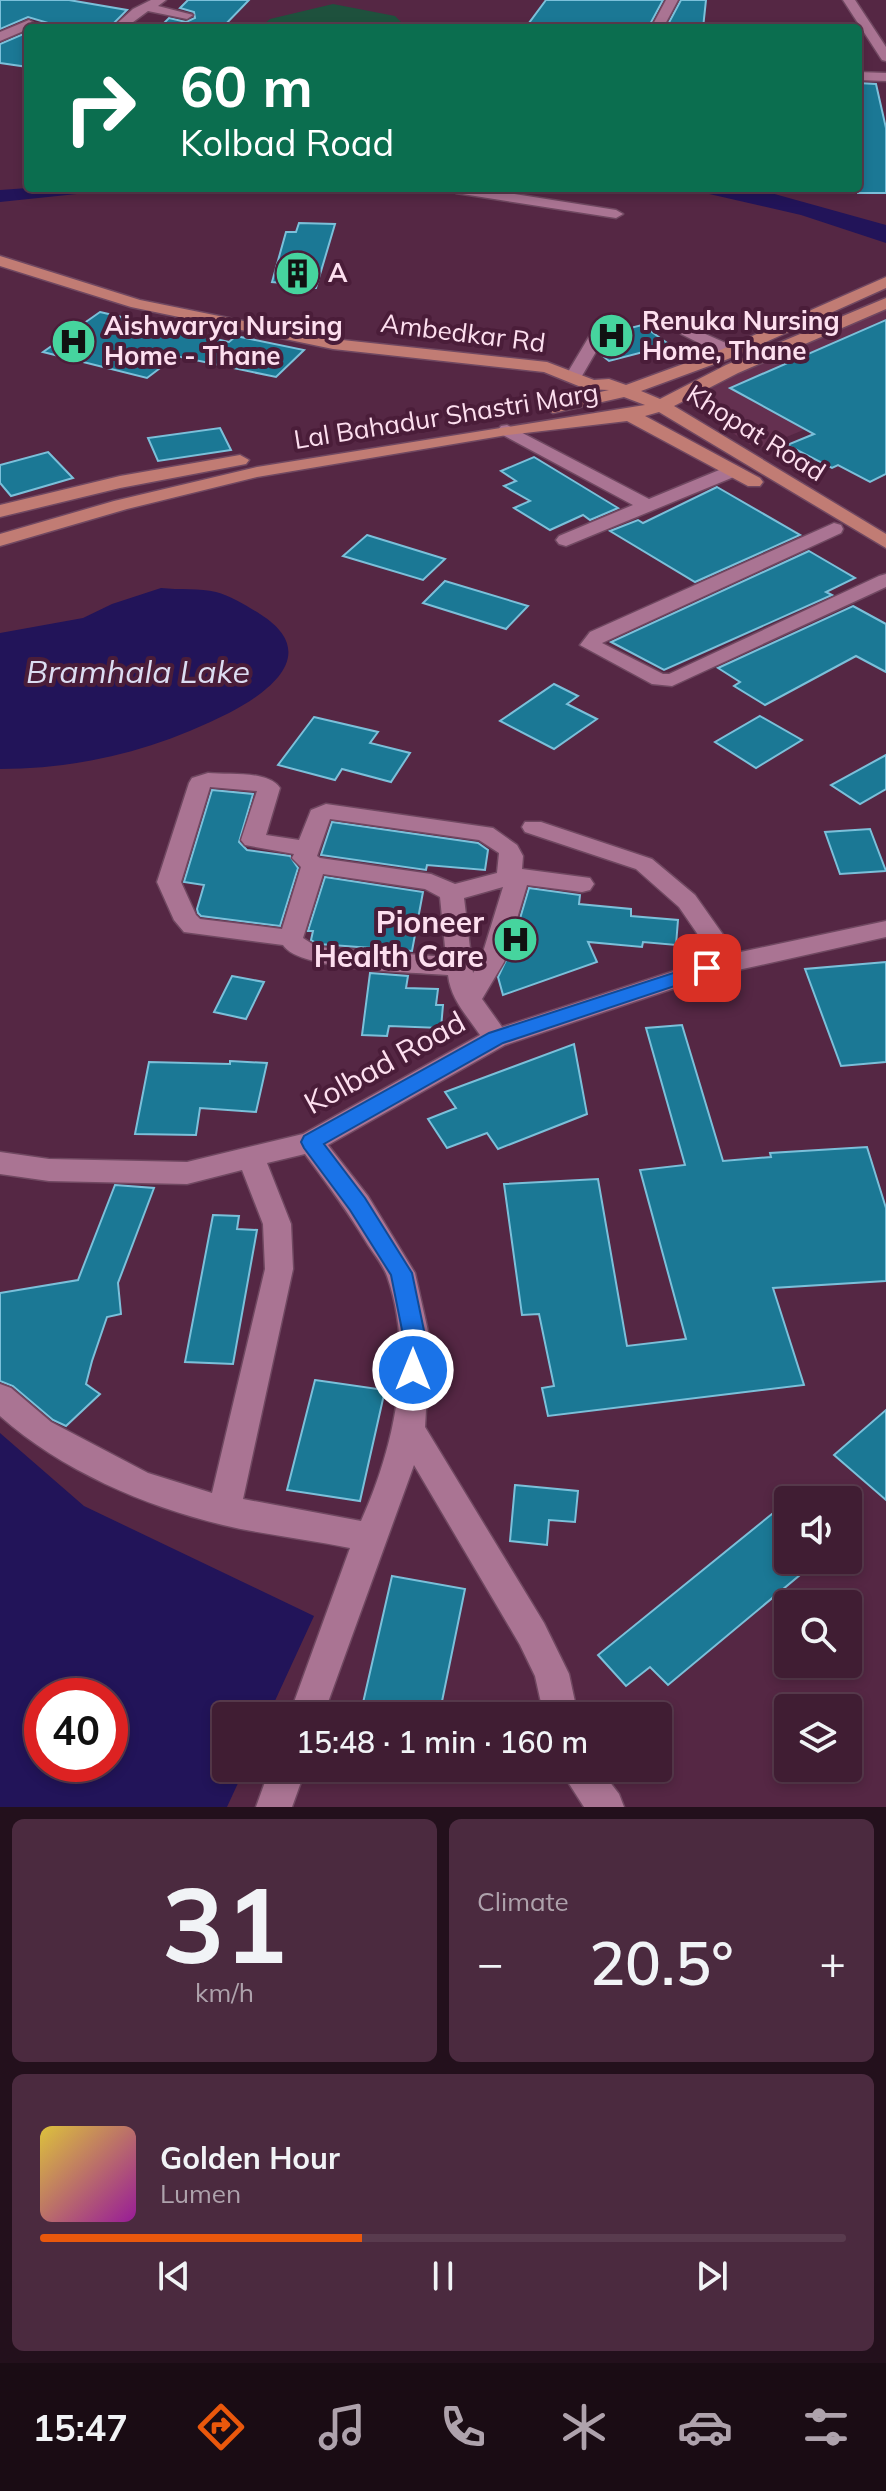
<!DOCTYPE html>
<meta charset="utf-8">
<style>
:root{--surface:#401d33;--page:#4b2a3f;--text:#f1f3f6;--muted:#aea2ac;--line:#593b4e;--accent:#ea580c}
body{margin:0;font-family:Mulish,sans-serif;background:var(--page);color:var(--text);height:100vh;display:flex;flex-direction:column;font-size:30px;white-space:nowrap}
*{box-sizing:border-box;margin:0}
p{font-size:26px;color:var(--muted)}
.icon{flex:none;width:44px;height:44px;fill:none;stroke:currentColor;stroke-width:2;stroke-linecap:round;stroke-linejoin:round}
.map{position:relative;height:1807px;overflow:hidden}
.drawer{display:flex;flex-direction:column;gap:12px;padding:12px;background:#23101c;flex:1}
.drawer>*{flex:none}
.top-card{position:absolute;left:24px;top:24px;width:838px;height:168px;border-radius:8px;box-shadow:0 4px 12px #0003,0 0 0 2px var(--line);background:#0b6e4f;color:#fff;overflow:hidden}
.buttons{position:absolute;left:774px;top:1486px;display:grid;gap:16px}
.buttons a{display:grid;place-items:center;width:88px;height:88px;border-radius:8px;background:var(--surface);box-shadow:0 4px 12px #0003,0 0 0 2px var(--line);font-size:40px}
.speed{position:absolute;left:24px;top:1678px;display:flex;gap:16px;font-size:40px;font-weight:700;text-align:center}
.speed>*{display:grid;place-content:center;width:104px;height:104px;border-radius:50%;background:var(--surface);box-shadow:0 4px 12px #0003,0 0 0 2px var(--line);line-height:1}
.speed .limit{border:12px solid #d22;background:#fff;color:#111}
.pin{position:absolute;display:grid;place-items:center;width:68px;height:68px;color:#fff;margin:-34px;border-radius:16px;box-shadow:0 4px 12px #0006}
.me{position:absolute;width:88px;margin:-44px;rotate:0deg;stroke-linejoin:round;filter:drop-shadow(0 0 6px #0008)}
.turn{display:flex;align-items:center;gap:28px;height:168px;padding:0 24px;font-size:36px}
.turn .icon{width:104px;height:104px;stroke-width:2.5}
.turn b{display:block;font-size:56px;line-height:68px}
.big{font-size:60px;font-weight:600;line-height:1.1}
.drawer .card{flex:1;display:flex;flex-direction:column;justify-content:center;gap:12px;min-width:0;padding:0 28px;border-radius:12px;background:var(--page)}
.drawer .dial{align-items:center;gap:0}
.dial b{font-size:104px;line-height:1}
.song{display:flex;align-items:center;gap:24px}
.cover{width:96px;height:96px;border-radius:12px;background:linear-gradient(135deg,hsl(50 70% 55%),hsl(300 70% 35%))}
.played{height:8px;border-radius:4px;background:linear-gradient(90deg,var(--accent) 40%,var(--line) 40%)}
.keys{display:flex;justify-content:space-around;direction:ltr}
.heat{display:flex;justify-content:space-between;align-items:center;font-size:44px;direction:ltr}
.drawer .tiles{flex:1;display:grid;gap:12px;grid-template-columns:1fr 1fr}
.card:last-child{grid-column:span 2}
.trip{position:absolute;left:212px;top:1702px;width:460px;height:80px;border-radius:8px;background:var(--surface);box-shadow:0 4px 12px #0003,0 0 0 2px var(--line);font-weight:600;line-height:80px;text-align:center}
.menu{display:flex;height:128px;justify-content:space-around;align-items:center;background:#1a0c14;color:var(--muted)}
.menu .icon{width:56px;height:56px}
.menu .selected{color:var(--accent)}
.menu b{font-size:36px;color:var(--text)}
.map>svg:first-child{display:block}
.built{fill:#643050}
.green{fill:#1e513d}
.water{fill:#221459;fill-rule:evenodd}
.building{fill:#1b7895;stroke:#7bc0da;stroke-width:2}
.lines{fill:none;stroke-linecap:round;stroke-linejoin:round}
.minor-casing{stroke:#704861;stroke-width:3}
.major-casing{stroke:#704861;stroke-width:3}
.minor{fill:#aa7493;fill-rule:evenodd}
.major{fill:#c17c74;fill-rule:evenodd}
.route{fill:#1a73e8;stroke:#114b97;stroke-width:2}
.labels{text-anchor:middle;stroke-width:8;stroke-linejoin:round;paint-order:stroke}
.far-poi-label{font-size:26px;font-weight:bold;fill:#fddfef;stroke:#4a1d39;text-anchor:start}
.far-street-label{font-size:26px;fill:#fddfef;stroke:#4a1d39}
.poi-label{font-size:30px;font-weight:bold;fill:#fddfef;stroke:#4a1d39;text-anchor:end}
.street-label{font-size:30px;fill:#fddfef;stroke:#4a1d39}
.water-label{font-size:32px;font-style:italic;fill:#dcddf2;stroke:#4a1d39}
</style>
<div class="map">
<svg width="886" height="1807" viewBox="0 0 886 1807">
<rect width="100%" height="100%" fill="#552744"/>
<path class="built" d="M886 310V396L757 449 695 408V397L703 388Z"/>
<path class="green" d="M333 4 395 16 407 28H259L270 19Z"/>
<g class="water">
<path d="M28 188H134L0 202V190Z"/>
<path d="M683 188H753L886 225V243L801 215Z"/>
<path d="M161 588C179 590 200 588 216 592 231 596 247 606 260 614 320 652 273 690 229 713 156 750 81 769 0 769V633L83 618 112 604Z"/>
<path d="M0 1433 84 1506 314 1616 268 1716H226V1768H245L227 1807H0ZM42 1696H110V1764H42Z"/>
</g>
<g class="building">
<path d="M0 0H69L127 10 109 28H65L28 17 0 29Z"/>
<path d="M188 0H249L222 28H159L169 18 186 22 195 18 194 12 180 8Z"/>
<path d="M546 0H663L648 28H583L529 23Z"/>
<path d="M681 0H706L703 28H666Z"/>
<path d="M28 32V67L0 63V44Z"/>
<path d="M858 83 876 84 886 128V193H858Z"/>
<path d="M299 223 335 224 316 288 282 287 284 283 272 282 286 232H296Z"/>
<path d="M100 312 229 342 236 336 304 350 276 377 176 356 147 378 43 352Z"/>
<path d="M886 320V474L870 482 838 465 832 468 787 445 814 434 730 388Z"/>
<path d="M642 325 670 345 609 361 599 353 610 333Z"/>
<path d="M220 428 231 450 158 461 148 438Z"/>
<path d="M48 452 73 478 11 496 0 483V465Z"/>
<path d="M534 457 618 508 590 520 583 515 550 530 514 508 530 501 504 486 516 481 501 471Z"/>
<path d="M717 487 800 535 695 582 610 531 638 520 643 523Z"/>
<path d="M367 535 445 559 423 580 343 556Z"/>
<path d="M809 551 855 578 826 592 832 595 664 670 611 642Z"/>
<path d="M445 581 528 606 506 629 423 603Z"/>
<path d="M853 606 886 624V672L856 656 765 705 734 686 740 682 718 668Z"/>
<path d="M554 684 578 696 567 704 597 719 554 749 500 721Z"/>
<path d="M760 716 802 740 756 768 715 742Z"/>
<path d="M314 717 378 732 370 743 410 753 391 782 342 769 335 780 278 765Z"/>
<path d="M886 755V789L860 804 831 785Z"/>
<path d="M212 790 253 794 239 842 247 850 290 856 298 868 280 926 201 916 198 913 197 909 204 885 184 882Z"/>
<path d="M332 822 478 843 488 850 485 870 427 865 426 870 321 855Z"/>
<path d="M870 829 886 871 840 874 825 832Z"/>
<path d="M325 877 423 892 412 951 318 944 311 940 313 931H308Z"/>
<path d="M529 888 580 895 579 904 631 909V916L678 920 676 945 643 942 642 947 588 942 597 962 503 995 498 977 510 952H514L516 932Z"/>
<path d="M886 962V1062L841 1066 805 969Z"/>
<path d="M370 973 408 976 406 988 438 989 436 1005H443L441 1028 389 1026 387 1036 362 1035Z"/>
<path d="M232 976 264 982 246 1019 214 1012Z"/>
<path d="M682 1025 723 1161 771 1157 770 1153 867 1147 886 1208V1281L773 1288 804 1385 548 1416 542 1388 554 1386 539 1314 522 1315 504 1184 598 1179 627 1346 686 1339 640 1170 685 1165 646 1028Z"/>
<path d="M574 1044 587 1114 498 1149 487 1133 447 1148 428 1119 456 1108 445 1092Z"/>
<path d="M230 1061 267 1063 256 1112 200 1108 196 1135 135 1134 149 1062 230 1064Z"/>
<path d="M115 1185 154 1188 118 1283 121 1314 107 1317 92 1361 86 1384 100 1394 66 1426 53 1420 13 1386 0 1381V1293L78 1280Z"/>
<path d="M213 1215 239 1216 237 1229 257 1230 233 1364 185 1362Z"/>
<path d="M315 1380 385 1390 360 1501 287 1490Z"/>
<path d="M886 1410V1500L834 1455Z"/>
<path d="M515 1485 578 1491 575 1522 549 1520 547 1545 510 1541Z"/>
<path d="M788 1501V1560H818L668 1685 650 1667 626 1686 598 1655Z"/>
<path d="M392 1576 465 1589 439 1716H360Z"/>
</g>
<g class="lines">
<defs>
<g id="minor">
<path d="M151 0H166L158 6 193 15 187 19 148 11 125 28H112L133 9Z"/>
<path d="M666 0H678L663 28H651Z"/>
<path d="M843 0H855L886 47V61L882 60Z"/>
<path d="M29 20 35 24 33 27 0 41V32Z"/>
<path d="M858 72 886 73V81L858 80Z"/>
<path d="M477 188 616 210 623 214 616 218 456 193 449 189Z"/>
<path d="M614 318 620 320V326L608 331 579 381H567L565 377 596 325Z"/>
<path d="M687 326 735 347 737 351 729 356 723 355 681 334 679 331Z"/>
<path d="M507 425 649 499 729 466 735 465 744 470 741 474 566 546 559 544 556 540 559 536 633 505 501 434 498 430 501 426Z"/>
<path d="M834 523 841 525 843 529 841 533 602 643 663 674H669L879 576 886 574V587L672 686 652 684 580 645 590 632Z"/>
<path d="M208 773C228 775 268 770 280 788L266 835 299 840 311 810 326 804 493 828 517 845 523 856 522 869 590 878 594 884 590 890 582 892 527 885 504 962 482 999 502 1027 714 958 679 907 636 869 525 832 522 827 525 822H541L652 859 695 895 736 953 886 921V937L711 976 505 1045 328 1145 368 1196 415 1273 430 1340 425 1427 544 1623 569 1674 578 1716H544L535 1676 520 1645 414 1465 323 1716H289L350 1548C308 1539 265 1535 223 1525 144 1506 61 1470 0 1416V1384L11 1388 51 1422 148 1473 212 1493 265 1269 263 1224 242 1170 187 1184 49 1181 0 1174V1152L49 1159 187 1162 303 1134 480 1035C466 1014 451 1000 448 975 415 972 299 971 283 945L184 932 174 920 157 882 189 783 192 778ZM210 787 257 791 241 840 245 845 294 854 292 858 301 867 282 929 200 919 196 915 181 882ZM330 819 479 840 499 853 497 873 455 884 431 874 320 858 317 856ZM323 874 425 889 440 897 446 957 317 947 303 938ZM503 887 480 962 473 973 464 898ZM305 1154C327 1184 349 1213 368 1245 374 1254 383 1265 387 1276 415 1355 394 1448 361 1521L243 1499 293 1269 291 1224 267 1163Z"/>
<path d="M270 1768H306L292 1807H256Z"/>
<path d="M559 1768H599L619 1794 624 1807H584Z"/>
</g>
<g id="major">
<path d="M0 256 140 300 333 339 547 362 594 380 609 379 626 385 716 352 886 277V288L728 359 641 391 660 399 726 365 886 298V309L738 373 674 406 886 534V548L659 412 645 416 760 478 763 482 760 486H748L627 421 507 435 257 477 127 509 0 546V534L114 501 257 467 645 405 624 397 553 413 544 408 547 404 609 390 586 389 544 372 333 349 131 307 0 266Z"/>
<path d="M240 455 249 460 246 464 120 488 0 517V505L120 476Z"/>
</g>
</defs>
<use href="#minor" class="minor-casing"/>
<use href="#major" class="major-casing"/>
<use href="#minor" class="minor"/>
<use href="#major" class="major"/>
</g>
<path class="route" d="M707 962 714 964 717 968 714 973 503 1043 324 1144 365 1198 412 1273 426 1340 425 1370 421 1376 413 1379 405 1376 402 1370 404 1340 391 1275 350 1210 304 1148 301 1142 304 1136 489 1033Z"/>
<defs>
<symbol id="building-disc" viewBox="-11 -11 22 22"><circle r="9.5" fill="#46d49e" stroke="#4a1d39"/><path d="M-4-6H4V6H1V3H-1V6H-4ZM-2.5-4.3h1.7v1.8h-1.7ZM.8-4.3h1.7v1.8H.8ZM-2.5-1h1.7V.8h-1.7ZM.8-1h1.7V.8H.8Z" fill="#111"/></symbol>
<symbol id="hospital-disc" viewBox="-11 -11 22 22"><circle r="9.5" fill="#46d49e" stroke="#4a1d39"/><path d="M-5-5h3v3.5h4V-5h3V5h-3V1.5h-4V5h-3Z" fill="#111"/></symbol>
</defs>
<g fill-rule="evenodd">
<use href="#building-disc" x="272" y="248" width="51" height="51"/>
<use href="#hospital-disc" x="586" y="310" width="51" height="51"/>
<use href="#hospital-disc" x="48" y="316" width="51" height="51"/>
<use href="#hospital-disc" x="490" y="914" width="51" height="51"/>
</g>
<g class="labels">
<g class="far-poi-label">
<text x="328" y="282">A</text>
<text x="642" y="330">Renuka Nursing<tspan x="642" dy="30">Home, Thane</tspan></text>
<text x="104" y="335">Aishwarya Nursing<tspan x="104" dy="30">Home - Thane</tspan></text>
</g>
<g class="far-street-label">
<text transform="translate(463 333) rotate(7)" y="9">Ambedkar Rd</text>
<text transform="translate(446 416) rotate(-9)" y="9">Lal Bahadur Shastri Marg</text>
<text transform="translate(756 433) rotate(32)" y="9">Khopat Road</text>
</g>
<g class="poi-label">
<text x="484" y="933">Pioneer<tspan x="484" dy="34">Health Care</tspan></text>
</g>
<g class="street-label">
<text transform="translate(385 1063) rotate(-29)" y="10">Kolbad Road</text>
</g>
<g class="water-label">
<text x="138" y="683">Bramhala Lake</text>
</g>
</g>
</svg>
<div class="buttons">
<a><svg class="icon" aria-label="sound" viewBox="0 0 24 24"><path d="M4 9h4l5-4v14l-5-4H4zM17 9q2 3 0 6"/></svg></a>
<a><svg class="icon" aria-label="search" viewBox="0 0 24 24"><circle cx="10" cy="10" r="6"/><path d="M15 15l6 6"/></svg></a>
<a><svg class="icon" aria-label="layers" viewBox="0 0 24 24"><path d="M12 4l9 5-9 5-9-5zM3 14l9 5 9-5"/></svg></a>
</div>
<div class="speed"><div class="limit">40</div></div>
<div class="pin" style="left:707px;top:968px;background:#d93025"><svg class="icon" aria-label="arrive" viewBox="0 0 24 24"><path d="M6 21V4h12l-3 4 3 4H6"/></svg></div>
<svg class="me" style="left:413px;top:1370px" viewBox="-20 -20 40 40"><circle r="17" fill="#1a73e8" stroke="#fff" stroke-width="3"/><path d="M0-11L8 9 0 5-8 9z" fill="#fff"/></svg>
<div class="trip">15:48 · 1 min · 160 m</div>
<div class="top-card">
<div class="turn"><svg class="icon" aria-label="right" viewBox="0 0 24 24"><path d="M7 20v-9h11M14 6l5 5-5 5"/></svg><div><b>60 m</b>Kolbad Road</div></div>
</div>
</div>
<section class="drawer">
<div class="tiles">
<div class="card dial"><b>31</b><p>km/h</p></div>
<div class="card"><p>Climate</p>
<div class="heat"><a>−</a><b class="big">20.5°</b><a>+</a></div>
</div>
<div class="card">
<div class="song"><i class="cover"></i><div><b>Golden Hour</b><p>Lumen</p></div></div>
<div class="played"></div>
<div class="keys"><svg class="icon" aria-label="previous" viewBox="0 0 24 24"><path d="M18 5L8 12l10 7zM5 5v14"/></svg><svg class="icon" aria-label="pause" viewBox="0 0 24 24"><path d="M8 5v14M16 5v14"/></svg><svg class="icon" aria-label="next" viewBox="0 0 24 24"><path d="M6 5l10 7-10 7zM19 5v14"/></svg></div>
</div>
</div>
</section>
<nav class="menu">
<b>15:47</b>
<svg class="icon selected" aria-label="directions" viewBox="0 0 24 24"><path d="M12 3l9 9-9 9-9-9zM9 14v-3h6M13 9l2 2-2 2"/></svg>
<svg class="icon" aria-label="music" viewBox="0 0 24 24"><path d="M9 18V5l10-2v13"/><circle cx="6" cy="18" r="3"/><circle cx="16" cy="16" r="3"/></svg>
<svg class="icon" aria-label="phone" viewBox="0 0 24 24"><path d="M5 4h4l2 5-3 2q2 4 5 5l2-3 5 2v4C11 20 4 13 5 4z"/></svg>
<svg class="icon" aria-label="climate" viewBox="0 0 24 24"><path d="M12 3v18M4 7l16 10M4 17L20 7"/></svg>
<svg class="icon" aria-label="car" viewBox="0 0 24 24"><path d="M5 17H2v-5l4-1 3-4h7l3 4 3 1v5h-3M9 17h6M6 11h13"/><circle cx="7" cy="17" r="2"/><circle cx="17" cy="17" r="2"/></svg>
<svg class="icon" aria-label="filters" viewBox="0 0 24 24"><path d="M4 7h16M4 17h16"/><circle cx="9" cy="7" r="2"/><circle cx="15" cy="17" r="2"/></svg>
</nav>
